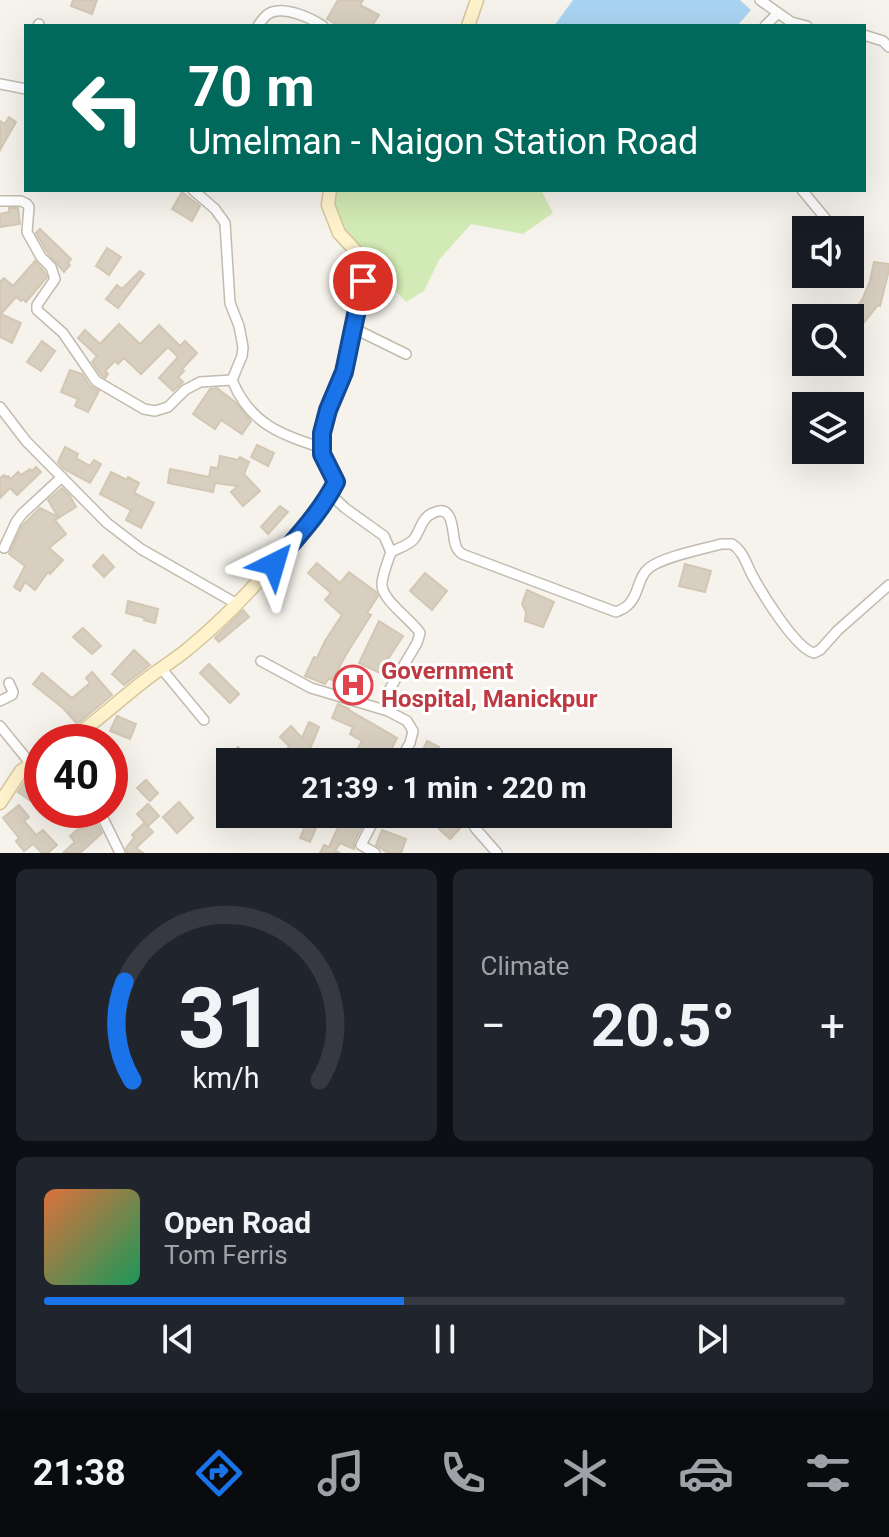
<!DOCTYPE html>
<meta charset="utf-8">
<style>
:root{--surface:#171b24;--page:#20242c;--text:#f1f3f6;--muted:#9ea1a6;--line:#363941;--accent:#1a73e8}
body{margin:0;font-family:Roboto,sans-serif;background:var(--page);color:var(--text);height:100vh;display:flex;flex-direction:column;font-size:30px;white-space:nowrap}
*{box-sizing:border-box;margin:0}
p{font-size:26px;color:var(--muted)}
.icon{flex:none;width:44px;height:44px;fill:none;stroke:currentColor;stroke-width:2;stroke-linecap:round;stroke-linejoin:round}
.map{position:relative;height:853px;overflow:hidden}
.side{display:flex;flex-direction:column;gap:16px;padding:16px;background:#0d0f14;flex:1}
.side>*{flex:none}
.guide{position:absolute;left:24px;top:24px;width:842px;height:168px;border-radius:0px;box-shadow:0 8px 32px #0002;background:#00695c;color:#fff;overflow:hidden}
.controls{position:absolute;left:792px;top:216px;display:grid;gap:16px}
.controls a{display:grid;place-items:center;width:72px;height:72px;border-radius:0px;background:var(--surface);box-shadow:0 8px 32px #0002;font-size:40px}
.speed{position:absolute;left:24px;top:724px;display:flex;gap:16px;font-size:40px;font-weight:700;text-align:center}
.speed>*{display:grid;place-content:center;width:104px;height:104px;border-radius:50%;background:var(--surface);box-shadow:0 8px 32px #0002;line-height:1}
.speed .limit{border:12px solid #d22;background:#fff;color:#111}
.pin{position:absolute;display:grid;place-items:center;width:68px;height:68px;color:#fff;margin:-34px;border:4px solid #fff;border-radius:50%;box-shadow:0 2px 8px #0007}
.me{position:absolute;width:88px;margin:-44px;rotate:40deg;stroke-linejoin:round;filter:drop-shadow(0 0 6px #0008)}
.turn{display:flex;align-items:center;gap:28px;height:168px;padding:0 32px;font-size:36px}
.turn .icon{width:104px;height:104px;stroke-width:2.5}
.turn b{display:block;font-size:56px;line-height:68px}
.big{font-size:60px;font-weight:700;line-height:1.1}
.side .tile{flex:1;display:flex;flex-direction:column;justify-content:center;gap:12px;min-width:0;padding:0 28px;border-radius:12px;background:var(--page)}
.side .dial{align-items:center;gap:0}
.dial svg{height:208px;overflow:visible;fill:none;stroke:var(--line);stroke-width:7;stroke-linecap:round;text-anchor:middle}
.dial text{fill:var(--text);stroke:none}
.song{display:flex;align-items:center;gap:24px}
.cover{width:96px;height:96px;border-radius:12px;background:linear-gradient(135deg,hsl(20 70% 55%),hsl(150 70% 35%))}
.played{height:8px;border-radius:4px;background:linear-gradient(90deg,var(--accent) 45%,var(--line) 45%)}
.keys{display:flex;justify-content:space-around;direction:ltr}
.heat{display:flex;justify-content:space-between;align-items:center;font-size:44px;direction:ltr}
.side .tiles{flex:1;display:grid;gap:16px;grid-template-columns:1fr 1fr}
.tile:last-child{grid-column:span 2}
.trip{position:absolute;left:216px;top:748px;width:456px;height:80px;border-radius:0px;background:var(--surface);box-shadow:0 8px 32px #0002;font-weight:700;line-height:80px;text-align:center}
.tab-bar{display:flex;height:128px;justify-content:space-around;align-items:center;background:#090b0e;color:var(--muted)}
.tab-bar .icon{width:56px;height:56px}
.tab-bar .selected{color:var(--accent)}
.tab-bar b{font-size:36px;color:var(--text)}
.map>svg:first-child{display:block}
.green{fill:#d2eab5}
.water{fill:#a9d4f2}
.building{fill:#d8cfc1;stroke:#d3c7b4;stroke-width:2}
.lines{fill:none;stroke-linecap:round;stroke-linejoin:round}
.street-casing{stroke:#c2bbae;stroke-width:12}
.secondary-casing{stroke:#d6c79b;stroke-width:15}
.street{stroke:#fff;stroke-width:9}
.secondary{stroke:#fff3cd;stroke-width:12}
.route-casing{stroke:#114b97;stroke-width:20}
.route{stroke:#1a73e8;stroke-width:14}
.labels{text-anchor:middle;stroke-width:6;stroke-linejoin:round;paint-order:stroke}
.health-label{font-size:24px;font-weight:bold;fill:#be3a42;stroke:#fff;text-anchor:start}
</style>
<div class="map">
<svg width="889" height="853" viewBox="0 0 889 853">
<rect width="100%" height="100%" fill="#f6f3ec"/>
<path class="green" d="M331 190H541L553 213 523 234 471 224 439 260 424 291 406 302 355 248 326 205Z"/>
<path class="water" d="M573 0H740L751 10 737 26H554Z"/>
<g class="building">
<path d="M73 0H97L92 14 71 6Z"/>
<path d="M338 0H363L360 5 379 15 372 26H339L327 19Z"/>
<path d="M9 117 16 122 0 150V121L5 124Z"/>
<path d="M182 192 200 206 192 221 172 209Z"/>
<path d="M9 208H18L20 224 0 227V214L9 212Z"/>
<path d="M40 229 71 259 68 263 70 265 64 272 47 252 36 233Z"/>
<path d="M107 248 121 257 109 275 96 266Z"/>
<path d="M35 261 44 271 47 277 26 302 23 299 21 301 16 297 1 314 21 323 12 343 0 337V282L4 278 13 286Z"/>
<path d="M874 262 889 264V270L880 306 878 305 862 325 851 315 863 298 870 281Z"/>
<path d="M140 271 144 274 118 308 106 299 117 285 122 289Z"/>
<path d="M119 324 140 344 159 325 180 346 185 341 197 353 182 369 184 371 178 377 183 382 173 391 159 378 178 357 168 347 141 374 124 358 118 364 115 361 105 371 108 374 105 378 101 375 92 362 97 356 78 338 85 330 100 344Z"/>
<path d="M42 341 55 351 41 371 27 362Z"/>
<path d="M70 370 82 374 90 386 99 391 88 412 75 406 78 399 61 392Z"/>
<path d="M217 388 235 402 251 421 242 434 221 420 215 429 193 414 210 389Z"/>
<path d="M257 445 274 453 268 466 251 457Z"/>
<path d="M65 447 78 454 76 458 90 466 94 460 101 464 90 483 64 469 58 462Z"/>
<path d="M220 456 238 460 240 457 249 462 244 474 260 491 243 506 231 492 238 486 215 483 213 492 168 483 170 469 209 477 211 467 218 468Z"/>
<path d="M36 467 41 472 17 495 10 488 0 498V478L4 475 6 477 8 476 11 479 18 472 21 475 30 469 32 471Z"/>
<path d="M111 472 127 480 128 477 139 483 134 493 154 503 141 528 126 520 131 510 100 494Z"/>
<path d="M62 488 70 496 76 507 55 520 66 534 49 548 63 560 50 574 48 572 35 590 25 582 20 591 14 587 25 566 9 554 22 526 40 508 58 517 48 500Z"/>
<path d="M280 506 288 512 268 534 261 527Z"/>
<path d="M103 555 114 567 104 577 93 566Z"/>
<path d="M317 563 340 583 349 572 376 592 378 596 367 613 371 615 347 653 332 680 329 678 325 684 305 676 314 657 317 658 325 641 342 615 325 600 331 593 308 573Z"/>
<path d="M685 564 711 571 705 592 679 586Z"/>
<path d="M425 573 447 591 432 610 410 591Z"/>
<path d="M527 590 554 602 543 627 525 621 526 612 522 604Z"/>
<path d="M128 601 158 609 155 623 144 620 145 618 126 613Z"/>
<path d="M243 610 249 617 219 642 215 638Z"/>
<path d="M379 621 403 636 386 662 394 666 388 677 359 663Z"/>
<path d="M83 628 101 646 92 654 73 637Z"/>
<path d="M134 650 150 665 124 685 112 674Z"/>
<path d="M209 664 239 694 230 703 200 673Z"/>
<path d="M92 672 112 695 77 724 64 709 33 684 42 673 72 698 90 683 86 678Z"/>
<path d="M338 704 349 709V710L397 738 389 754 380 749 372 762H350L362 741 350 734 353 727 332 718Z"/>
<path d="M117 716 136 724 130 739 110 731Z"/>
<path d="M309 722 319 727 310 749 334 762H282L289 746 280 737 291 726 302 738Z"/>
<path d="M427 741 439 747 431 762H417Z"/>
<path d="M238 747 257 762H233L229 759Z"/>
<path d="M38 770 42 772V809L18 792 24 783 26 785 31 775Z"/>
<path d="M146 780 158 793 150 801 137 788Z"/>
<path d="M179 802 193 818 177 833 163 817Z"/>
<path d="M148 804 159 816 148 826 137 814Z"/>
<path d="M19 805 29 817 24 821 36 835 43 830 57 845 48 853H42L33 844 24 851 16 841 19 838 3 818Z"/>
<path d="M310 814H322L310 842 300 838Z"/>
<path d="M325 814H362L365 816V822L354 842V849L340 843 335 851 340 853H320L324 845 329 847 341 821Z"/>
<path d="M453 814H459L464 824 450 839 439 829Z"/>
<path d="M93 816 102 833 80 853H63L75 842 70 836Z"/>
<path d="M144 823 153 832 136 848 143 853H127L126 848 134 838 132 835Z"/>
<path d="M382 830 406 839 401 853H388L376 845Z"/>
</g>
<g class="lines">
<defs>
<g id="street">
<path d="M760 0 791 22 807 26"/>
<path d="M38 26 39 24"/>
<path d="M258 26C261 21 266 14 272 12 287 7 311 18 323 26"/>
<path d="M765 26 778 13"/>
<path d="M864 35 883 41 889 47"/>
<path d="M0 84 26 89"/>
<path d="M193 190 215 209 225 223 230 303 239 326 243 347 242 356 232 380C250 424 280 434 322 448"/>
<path d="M802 190 835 230"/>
<path d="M0 201H21L27 204 29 207 27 232 41 257 51 267 55 279 37 305V310L63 333 96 381 144 409 155 411 168 407 185 390 200 382 232 380"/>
<path d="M353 328 406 354"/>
<path d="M0 407 26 441 107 523 141 549 237 604"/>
<path d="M330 494 345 508 384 536 391 552C388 561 383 573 382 583 380 599 411 619 420 633L417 643 388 692V711L407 721 413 731 410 743 399 762"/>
<path d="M4 548 16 522 22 514 62 477"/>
<path d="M391 552C399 548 409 545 414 539 420 531 422 517 433 513 454 503 452 532 455 543 457 550 457 549 462 554L616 612C620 610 624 609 627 606 639 597 637 577 649 568 662 557 703 549 721 544H732C743 551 746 563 752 575 762 593 795 648 814 653L820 650 838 630 889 585"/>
<path d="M261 661 311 688 388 711"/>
<path d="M161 668 204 720"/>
<path d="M0 701 12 695 13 692 9 683"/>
<path d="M0 726 31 764"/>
<path d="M99 810 120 853"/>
<path d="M373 814 372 824 361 845 375 853"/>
<path d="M466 814 476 829 497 853"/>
</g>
<g id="secondary">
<path d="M468 26 477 0"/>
<path d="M67 742C94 724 118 701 144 681 159 669 175 660 189 648 227 617 261 580 292 542 308 523 325 504 336 482L322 454V433L328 410 344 372 363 281 361 261 354 249 339 233 328 205 330 190"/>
<path d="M0 803 21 771 42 757"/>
</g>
</defs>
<use href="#street" class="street-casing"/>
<use href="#secondary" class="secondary-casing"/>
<use href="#street" class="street"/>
<use href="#secondary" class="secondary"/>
</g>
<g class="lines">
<defs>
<path id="route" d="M274 564C296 538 321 512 336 482L322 454V433L328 410 344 372 363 281"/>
</defs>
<use href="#route" class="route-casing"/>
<use href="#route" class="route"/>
</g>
<defs>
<symbol id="hospital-ring" viewBox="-11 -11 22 22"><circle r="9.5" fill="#fff" stroke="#e0444e" stroke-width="1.5"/><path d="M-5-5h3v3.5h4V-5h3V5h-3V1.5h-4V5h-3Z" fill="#e0444e"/></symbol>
</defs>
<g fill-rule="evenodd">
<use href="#hospital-ring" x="331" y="663" width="44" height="44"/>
</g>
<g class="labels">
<g class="health-label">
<text x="381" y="679">Government<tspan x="381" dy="28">Hospital, Manickpur</tspan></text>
</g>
</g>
</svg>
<div class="controls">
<a><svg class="icon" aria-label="sound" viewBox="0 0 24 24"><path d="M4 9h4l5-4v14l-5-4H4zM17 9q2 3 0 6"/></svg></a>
<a><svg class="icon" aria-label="search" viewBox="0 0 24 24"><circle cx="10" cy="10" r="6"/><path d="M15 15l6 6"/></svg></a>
<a><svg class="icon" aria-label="layers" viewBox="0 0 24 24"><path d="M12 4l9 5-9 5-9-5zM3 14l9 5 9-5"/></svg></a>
</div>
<div class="speed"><div class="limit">40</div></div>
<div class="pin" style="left:363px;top:281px;background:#d93025"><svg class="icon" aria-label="arrive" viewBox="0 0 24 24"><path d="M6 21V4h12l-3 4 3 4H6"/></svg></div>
<svg class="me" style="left:274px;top:564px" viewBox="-20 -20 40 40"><path d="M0-17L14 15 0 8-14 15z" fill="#1a73e8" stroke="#fff" stroke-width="4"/></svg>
<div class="trip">21:39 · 1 min · 220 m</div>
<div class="guide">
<div class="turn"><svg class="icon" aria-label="left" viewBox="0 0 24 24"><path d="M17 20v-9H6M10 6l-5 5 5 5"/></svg><div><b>70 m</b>Umelman - Naigon Station Road</div></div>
</div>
</div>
<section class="side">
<div class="tiles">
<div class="tile dial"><svg viewBox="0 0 100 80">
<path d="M14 69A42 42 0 1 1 86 69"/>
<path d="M14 69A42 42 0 0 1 11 31" stroke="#1a73e8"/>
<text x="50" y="56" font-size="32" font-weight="700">31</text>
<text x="50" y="72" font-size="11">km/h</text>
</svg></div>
<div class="tile"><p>Climate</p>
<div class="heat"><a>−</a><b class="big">20.5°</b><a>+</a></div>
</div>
<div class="tile">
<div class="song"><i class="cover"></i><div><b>Open Road</b><p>Tom Ferris</p></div></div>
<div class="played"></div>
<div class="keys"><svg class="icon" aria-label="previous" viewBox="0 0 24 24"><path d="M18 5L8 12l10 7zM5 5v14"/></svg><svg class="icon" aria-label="pause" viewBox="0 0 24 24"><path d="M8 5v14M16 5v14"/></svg><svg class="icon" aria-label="next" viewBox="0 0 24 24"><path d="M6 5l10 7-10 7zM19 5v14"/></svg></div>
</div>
</div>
</section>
<nav class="tab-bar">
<b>21:38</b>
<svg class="icon selected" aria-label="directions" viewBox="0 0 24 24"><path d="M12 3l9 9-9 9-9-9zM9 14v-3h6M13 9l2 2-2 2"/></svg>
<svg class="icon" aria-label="music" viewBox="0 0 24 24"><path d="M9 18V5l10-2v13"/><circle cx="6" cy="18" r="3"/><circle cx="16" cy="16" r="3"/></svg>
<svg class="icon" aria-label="phone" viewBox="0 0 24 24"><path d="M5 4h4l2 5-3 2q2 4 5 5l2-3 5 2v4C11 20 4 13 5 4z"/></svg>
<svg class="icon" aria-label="climate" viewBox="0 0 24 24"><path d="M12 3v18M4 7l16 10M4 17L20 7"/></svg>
<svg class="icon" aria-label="car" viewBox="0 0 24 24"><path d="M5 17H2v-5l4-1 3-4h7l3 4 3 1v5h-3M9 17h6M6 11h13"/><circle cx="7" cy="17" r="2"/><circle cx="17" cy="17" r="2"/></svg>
<svg class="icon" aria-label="filters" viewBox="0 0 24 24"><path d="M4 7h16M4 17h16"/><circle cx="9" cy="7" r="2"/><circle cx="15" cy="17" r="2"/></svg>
</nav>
